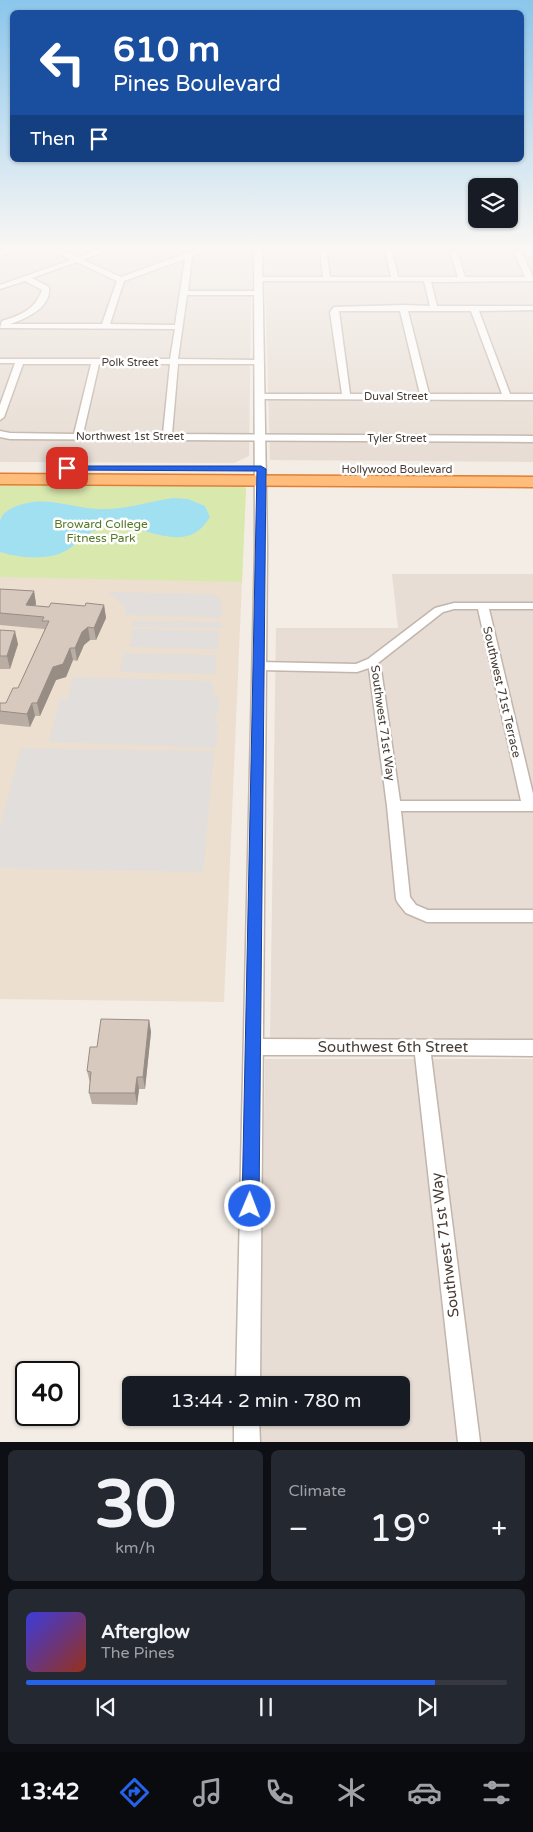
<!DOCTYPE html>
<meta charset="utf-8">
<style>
:root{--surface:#171b24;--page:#242831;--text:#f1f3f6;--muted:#9ea1a6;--line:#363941;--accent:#2563eb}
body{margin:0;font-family:"Varela Round",sans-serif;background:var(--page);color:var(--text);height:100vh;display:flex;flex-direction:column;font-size:19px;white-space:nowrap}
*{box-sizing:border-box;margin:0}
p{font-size:16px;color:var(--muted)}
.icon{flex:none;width:28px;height:28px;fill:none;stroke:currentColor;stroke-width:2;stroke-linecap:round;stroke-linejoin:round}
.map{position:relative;height:1442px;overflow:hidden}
.sheet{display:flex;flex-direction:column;gap:8px;padding:8px;background:#0d0f14;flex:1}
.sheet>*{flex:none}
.guide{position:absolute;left:10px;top:10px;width:514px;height:152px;border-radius:8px;box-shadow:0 1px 4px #0004;background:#1a4fa0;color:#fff;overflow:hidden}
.tools{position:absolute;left:468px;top:178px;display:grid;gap:10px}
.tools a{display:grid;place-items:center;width:50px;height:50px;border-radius:8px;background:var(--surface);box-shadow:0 1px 4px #0004;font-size:25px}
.speed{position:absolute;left:15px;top:1361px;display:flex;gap:10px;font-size:25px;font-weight:700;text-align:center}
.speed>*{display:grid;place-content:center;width:65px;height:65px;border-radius:50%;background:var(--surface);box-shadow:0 1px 4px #0004;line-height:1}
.speed .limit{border:2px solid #111;border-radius:8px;background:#fff;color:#111}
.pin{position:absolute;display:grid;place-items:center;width:42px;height:42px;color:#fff;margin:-21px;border-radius:10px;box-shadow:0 2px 8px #0006}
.me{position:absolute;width:55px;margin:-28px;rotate:1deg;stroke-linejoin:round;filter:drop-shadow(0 0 4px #0008)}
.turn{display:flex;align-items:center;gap:18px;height:105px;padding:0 20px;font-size:22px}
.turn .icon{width:65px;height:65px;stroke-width:2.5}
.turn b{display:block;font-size:35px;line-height:42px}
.then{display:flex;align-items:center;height:48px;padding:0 20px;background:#0003;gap:10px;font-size:19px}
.big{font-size:38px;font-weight:600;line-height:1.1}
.sheet .card{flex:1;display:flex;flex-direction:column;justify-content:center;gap:8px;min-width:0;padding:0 18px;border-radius:8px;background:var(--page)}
.sheet .dial{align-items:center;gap:0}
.dial b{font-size:65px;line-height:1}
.song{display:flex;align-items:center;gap:15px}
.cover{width:60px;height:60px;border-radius:8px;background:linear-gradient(135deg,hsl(240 70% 55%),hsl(10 70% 35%))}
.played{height:5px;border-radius:2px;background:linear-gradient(90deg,var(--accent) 85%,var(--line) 85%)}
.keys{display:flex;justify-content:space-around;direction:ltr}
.heat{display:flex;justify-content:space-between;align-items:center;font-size:28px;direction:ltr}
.sheet .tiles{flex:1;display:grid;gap:8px;grid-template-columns:1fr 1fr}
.card:last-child{grid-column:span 2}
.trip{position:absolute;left:122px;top:1376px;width:288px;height:50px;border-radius:8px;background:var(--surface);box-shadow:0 1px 4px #0004;font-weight:600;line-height:50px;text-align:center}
.tab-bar{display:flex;height:80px;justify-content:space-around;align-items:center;background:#090b0e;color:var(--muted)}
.tab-bar .icon{width:35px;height:35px}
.tab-bar .on{color:var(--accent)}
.tab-bar b{font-size:22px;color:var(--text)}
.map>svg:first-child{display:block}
.residential{fill:#e7ddd4}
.education{fill:#eddfcf}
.green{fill:#d9e9ae}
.parking{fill:#e1dedb}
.water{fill:#a1e0f1}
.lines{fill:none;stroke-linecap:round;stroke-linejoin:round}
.minor-casing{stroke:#c2b5ab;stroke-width:3}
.tertiary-casing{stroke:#c2b5ab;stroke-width:3}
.trunk-casing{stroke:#e07f33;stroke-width:3}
.minor{fill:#fff;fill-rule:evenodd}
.tertiary{fill:#fff;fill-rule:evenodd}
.trunk{fill:#ffbd7c;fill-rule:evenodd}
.wall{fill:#baada3}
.shaded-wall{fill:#978d85}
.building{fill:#d8c9be;stroke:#978d85}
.route{fill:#2563eb;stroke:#184099}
.labels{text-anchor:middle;stroke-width:5;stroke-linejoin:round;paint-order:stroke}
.far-street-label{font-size:11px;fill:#463c35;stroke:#fff}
.park-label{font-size:12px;fill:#567927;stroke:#fff}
.street-label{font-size:12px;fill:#463c35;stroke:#fff}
.near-street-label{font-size:15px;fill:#463c35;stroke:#fff}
</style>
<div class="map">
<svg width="533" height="1442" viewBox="0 0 533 1442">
<rect width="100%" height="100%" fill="#f3ede6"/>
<g class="residential">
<path d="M0 249H252L249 456 234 463 0 462Z"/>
<path d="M264 249H533V462L270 460Z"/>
<path d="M392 574H533V1039H270L276 628H398Z"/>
<path d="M265 1059H533V1442H259L260 1418H401V1385H260Z"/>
</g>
<path class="education" d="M0 483 239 485 246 488 224 1002 0 999Z"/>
<path class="green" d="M0 483 238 485 246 488 242 582 0 577Z"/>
<g class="parking">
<path d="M108 592 212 594 222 601 221 618 124 615 126 608Z"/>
<path d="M132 621 221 622V628L131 627Z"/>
<path d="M133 629 220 631 217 649 130 647Z"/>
<path d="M124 653 217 655 215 674 120 672Z"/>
<path d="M73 677 212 681 214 696H219L218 713 215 716V723L218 725 217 743 213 748 49 742 60 699H68Z"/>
<path d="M21 748 214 751 203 872 0 868V826Z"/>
</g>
<path class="water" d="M173 498 188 499 205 506 210 517C185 559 145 522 109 526 91 528 82 541 67 550 50 561 18 558 0 552 0 543 0 531 0 522 1 515 6 511 12 508 47 492 73 511 109 509 131 508 152 501 173 498Z"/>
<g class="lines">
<defs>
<g id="minor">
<path d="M6 249H16L0 256V252Z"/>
<path d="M50 249H60L77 257 100 249H111L83 260 121 277 198 249H209L192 256 188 291H258L262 293 258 295H187L178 359 259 360 263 362 259 364H178L172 434 533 436V442L10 439 0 437V431L10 433 74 434 91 364H23L4 417 0 420V405L15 363H0V359H170L175 329 0 328 2 321C21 315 35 310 42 290L25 281 0 289V285L71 260ZM185 259 175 325 110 324 124 281ZM77 262 117 281 102 324H10C27 318 51 308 49 287L32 278ZM99 364H170L163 434H83Z"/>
<path d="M320 249H326L330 277H391L385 249H392L398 277H458L449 249H456L465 277H525L513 249H520L533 277V281L431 282 437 306H533V310L479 311 510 394H533V400L256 399 255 397 259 394H342L330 312 334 307 405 305 430 306 424 281H259L255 279 259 277H323ZM339 311H400L420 394H350ZM408 311H471L502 394H429Z"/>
<path d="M454 603H533V609H489L533 794V811H401L410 897 416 905 428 910H533V922H427L406 913 398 903 396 899 387 806 369 668 357 672 259 670 253 666 259 662 356 664 368 659 435 608ZM454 609H478L521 801H400L381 669 378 663 443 612Z"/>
<path d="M252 1039 533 1040V1056L431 1055 480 1442H458L415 1055H252L246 1052 244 1047 246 1042Z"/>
</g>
<g id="tertiary">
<path d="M254 249H262L267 547 260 1385H236L255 547Z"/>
<path d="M234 1418H259L260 1442H234Z"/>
</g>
<path id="trunk" d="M0 474 533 477V487L0 484Z"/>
</defs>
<use href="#minor" class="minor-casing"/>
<use href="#tertiary" class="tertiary-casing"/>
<use href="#trunk" class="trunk-casing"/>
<use href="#minor" class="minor"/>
<use href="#tertiary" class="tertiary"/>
<use href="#trunk" class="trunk"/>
</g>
<g class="wall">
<path d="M0 589 34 591 36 604 35 606 49 607 85 606 104 605 106 618 96 640H90L84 645 77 661 73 660 66 677 56 680 40 716H35L30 727 0 724V703H6L18 688 44 631V629L0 625Z"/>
<path d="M0 630 18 644 10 669H0Z"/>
<path d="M149 1020 151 1032 145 1089H139L137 1105 92 1104 89 1093 90 1083 87 1071 97 1047Z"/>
</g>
<g class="shaded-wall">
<path d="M34 591 36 604 30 615 26 605Z"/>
<path d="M104 605 106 618 96 640 94 628Z"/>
<path d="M88 627 90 640 84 645 77 661 75 648 82 632Z"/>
<path d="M15 631 18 644 10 669 7 656Z"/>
<path d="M70 648 73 660 66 677 56 680 40 716 37 703 53 667Z"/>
<path d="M32 703 35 716 30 727 27 714Z"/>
<path d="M149 1020 151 1032 145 1089 143 1077Z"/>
<path d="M137 1077 139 1089 137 1105 135 1093Z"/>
</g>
<g class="building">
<path d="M0 589 34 591 26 605 49 607 51 603 85 606 86 603 104 605 94 628 88 627 82 632 75 648H70L63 664 53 667 37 703H32L27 714 0 711V703H6L13 688H18L49 621H42L44 617 0 613Z"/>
<path d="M0 630 15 631 7 656H0Z"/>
<path d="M101 1019 149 1020 143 1077H137L135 1093H89L91 1072 87 1071 90 1047H97Z"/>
</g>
<linearGradient id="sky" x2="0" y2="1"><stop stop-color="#8bc6ec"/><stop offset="0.55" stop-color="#faf7f4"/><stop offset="1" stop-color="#faf7f4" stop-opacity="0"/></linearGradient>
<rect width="533" height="451" fill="url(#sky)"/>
<path class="route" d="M64 466H261L266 469 259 1206 256 1212 250 1214 244 1212 242 1206 257 471 67 470 63 468Z"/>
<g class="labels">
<g class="far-street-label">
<text x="130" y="366">Polk Street</text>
<text x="396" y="400">Duval Street</text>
<text x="130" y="440">Northwest 1st Street</text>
<text x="397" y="442">Tyler Street</text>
<text x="397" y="473">Hollywood Boulevard</text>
</g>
<g class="park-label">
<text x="101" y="528">Broward College<tspan x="101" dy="14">Fitness Park</tspan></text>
</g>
<g class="street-label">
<text transform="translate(502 692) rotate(77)" y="4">Southwest 71st Terrace</text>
<text transform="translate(383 723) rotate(82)" y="4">Southwest 71st Way</text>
</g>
<g class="near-street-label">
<text x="393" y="1052">Southwest 6th Street</text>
<text transform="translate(445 1245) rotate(-97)" y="5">Southwest 71st Way</text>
</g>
</g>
</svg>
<div class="tools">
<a><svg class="icon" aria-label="layers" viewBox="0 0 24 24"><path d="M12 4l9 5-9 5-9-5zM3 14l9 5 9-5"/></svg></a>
</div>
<div class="speed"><div class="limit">40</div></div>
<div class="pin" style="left:67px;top:468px;background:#d93025"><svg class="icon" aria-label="arrive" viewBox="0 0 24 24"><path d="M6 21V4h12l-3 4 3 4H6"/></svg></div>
<svg class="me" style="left:250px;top:1206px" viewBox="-20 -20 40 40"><circle r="17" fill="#2563eb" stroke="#fff" stroke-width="3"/><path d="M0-11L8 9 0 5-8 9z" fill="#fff"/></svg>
<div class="trip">13:44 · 2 min · 780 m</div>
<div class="guide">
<div class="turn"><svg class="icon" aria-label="left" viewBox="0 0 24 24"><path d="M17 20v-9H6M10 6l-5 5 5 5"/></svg><div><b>610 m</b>Pines Boulevard</div></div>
<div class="then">Then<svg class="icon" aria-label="arrive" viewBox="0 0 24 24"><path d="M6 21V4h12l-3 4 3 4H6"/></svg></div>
</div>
</div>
<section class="sheet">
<div class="tiles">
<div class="card dial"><b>30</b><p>km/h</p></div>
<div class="card"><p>Climate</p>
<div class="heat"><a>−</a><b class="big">19°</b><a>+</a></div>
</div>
<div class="card">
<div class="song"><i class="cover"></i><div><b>Afterglow</b><p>The Pines</p></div></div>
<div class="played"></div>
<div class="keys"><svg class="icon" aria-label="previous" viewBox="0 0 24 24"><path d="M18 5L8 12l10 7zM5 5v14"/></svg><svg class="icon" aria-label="pause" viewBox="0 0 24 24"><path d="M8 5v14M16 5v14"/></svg><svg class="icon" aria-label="next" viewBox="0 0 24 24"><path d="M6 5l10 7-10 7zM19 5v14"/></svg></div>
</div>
</div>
</section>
<nav class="tab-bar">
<b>13:42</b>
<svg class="icon on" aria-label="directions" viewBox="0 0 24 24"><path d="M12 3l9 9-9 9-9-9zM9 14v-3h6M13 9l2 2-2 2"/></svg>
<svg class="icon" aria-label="music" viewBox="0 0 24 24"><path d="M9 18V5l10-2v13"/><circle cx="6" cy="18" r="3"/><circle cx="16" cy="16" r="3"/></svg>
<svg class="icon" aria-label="phone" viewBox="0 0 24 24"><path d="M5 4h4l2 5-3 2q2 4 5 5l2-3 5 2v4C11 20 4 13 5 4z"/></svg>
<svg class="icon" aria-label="climate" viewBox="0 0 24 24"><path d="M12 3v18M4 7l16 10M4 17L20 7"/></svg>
<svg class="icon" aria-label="car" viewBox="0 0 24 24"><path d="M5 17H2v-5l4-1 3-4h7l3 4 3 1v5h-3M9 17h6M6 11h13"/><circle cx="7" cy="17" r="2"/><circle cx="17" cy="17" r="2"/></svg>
<svg class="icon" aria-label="filters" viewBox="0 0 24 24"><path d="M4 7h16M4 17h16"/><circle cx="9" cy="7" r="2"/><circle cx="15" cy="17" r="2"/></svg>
</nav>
